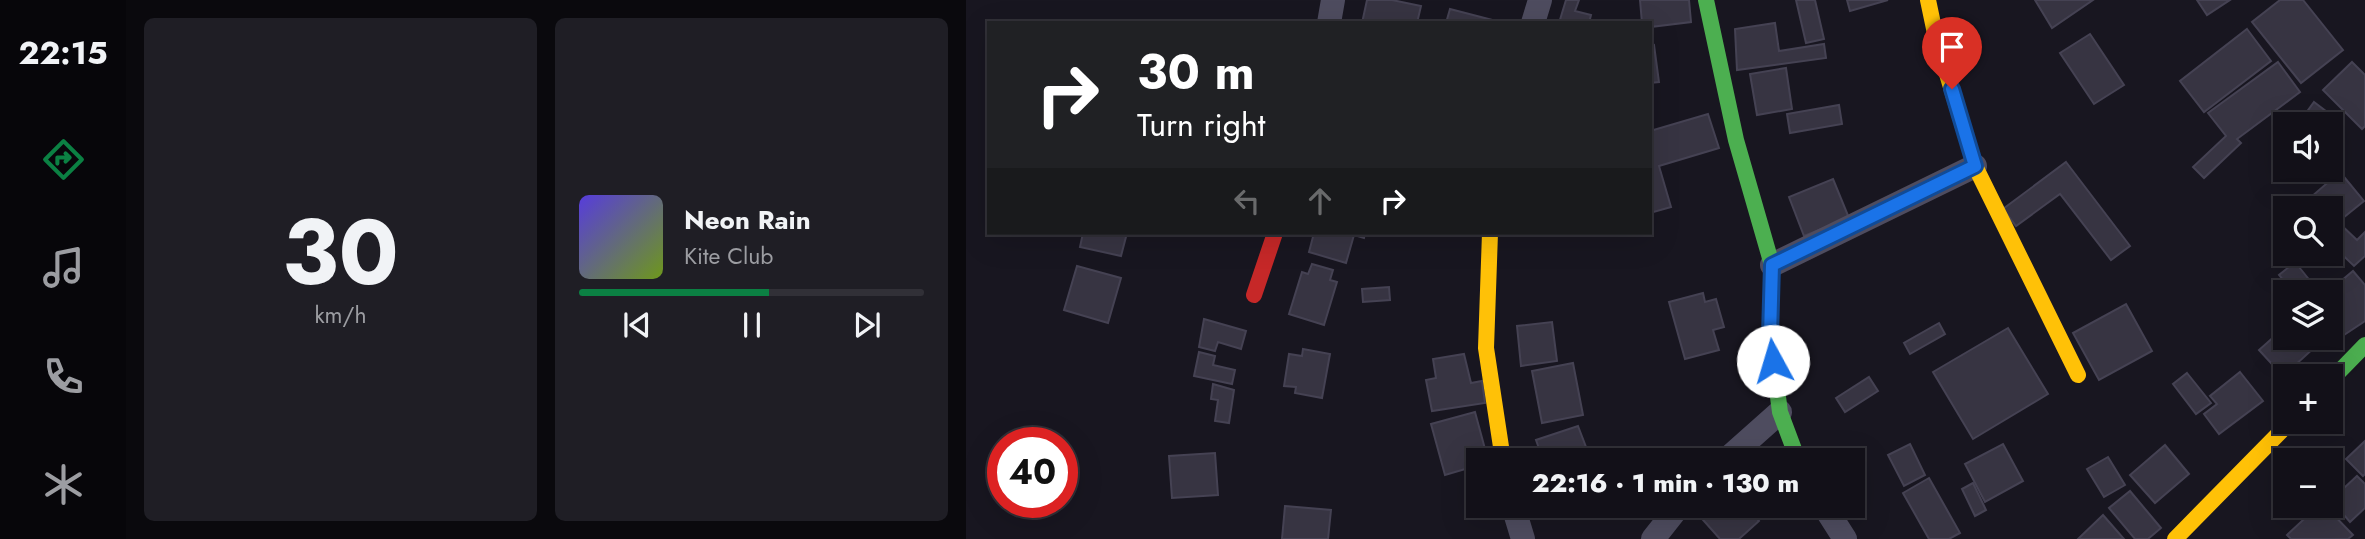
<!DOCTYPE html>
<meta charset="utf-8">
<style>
:root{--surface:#121018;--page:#1f1e25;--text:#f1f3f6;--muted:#9c9da2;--line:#313037;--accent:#0b8043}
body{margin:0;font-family:Jost,sans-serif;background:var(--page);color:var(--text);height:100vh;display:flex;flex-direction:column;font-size:26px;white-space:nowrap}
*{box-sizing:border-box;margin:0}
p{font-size:23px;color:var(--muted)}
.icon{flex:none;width:38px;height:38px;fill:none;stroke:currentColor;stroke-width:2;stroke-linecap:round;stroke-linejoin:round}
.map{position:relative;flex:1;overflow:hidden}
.drawer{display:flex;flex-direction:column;gap:18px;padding:18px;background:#0a090d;width:840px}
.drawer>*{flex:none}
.banner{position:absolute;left:21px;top:21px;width:665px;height:214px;border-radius:0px;box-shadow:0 7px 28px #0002,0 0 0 2px var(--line);background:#202124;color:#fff;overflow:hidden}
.controls{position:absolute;left:1307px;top:112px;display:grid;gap:14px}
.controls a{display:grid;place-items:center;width:70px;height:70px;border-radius:0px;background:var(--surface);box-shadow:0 7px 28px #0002,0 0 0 2px var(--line);font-size:35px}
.speed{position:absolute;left:21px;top:427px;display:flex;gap:14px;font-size:35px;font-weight:700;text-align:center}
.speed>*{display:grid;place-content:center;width:91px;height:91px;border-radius:50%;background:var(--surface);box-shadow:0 7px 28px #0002,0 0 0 2px var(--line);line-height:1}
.speed .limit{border:10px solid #d22;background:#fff;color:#111}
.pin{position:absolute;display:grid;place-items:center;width:60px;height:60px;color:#fff;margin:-72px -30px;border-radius:50% 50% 50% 0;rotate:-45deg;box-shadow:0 0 7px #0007}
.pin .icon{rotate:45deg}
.me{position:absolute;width:77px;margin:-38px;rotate:354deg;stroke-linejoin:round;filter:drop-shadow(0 0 5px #0008)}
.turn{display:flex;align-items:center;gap:24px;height:147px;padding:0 35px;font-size:32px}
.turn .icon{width:91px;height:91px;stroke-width:2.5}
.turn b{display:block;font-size:49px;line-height:60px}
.lanes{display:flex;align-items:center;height:66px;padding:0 35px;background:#0003;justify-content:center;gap:35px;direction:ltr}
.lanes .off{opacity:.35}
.drawer .card{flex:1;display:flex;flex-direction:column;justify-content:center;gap:10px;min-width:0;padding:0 24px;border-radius:10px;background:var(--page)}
.drawer .dial{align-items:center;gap:0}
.dial b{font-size:91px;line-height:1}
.song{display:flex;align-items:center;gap:21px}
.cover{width:84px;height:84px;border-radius:10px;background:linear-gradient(135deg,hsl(250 70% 55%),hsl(80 70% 35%))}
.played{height:7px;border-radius:4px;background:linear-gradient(90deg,var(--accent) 55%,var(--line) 55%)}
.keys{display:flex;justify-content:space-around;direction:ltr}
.drawer .tiles{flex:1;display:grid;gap:18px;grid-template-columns:repeat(2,1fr)}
.trip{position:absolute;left:500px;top:448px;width:399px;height:70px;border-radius:0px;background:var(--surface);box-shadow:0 7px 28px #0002,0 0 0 2px var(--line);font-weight:800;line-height:70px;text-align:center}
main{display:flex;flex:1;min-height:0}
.tab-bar{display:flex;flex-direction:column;width:126px;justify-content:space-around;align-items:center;background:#07060a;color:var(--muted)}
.tab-bar .icon{width:49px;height:49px}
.tab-bar .selected{color:var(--accent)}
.tab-bar b{font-size:32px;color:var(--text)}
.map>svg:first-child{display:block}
.building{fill:#373442;stroke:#454253;stroke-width:2}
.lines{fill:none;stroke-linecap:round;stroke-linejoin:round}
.street{stroke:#4e4c5f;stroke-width:24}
.fast{stroke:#4caf50;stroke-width:16}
.slow{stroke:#ffc107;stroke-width:16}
.jam{stroke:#c62828;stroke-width:16}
.route-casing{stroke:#114b97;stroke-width:18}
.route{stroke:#1a73e8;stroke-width:12}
</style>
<main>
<nav class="tab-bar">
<b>22:15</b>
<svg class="icon selected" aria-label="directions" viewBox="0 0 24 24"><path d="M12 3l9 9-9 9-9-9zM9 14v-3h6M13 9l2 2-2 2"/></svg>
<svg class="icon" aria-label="music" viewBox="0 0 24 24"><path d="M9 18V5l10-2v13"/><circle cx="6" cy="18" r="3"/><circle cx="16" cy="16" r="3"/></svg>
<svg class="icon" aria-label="phone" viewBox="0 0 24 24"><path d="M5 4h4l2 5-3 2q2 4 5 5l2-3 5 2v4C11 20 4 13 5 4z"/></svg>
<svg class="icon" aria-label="climate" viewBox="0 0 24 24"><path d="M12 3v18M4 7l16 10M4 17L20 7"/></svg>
</nav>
<section class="drawer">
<div class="tiles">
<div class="card dial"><b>30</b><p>km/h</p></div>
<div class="card">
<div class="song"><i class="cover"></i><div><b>Neon Rain</b><p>Kite Club</p></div></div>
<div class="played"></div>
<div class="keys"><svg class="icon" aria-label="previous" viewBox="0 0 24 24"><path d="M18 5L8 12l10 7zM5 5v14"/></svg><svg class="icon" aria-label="pause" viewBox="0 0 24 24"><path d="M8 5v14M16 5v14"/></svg><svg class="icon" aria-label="next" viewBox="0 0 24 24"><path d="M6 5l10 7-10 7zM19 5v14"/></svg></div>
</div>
</div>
</section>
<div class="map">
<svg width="1399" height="539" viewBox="0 0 1399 539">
<rect width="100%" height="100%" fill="#181620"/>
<g class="building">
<path d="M401 0H426L455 6 451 23H396Z"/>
<path d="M600 0H613L609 11 625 15 623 23H593Z"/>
<path d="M674 0H723L725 22 684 27V23H676Z"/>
<path d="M830 0H849L858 39 840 43Z"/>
<path d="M881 0H922L884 11Z"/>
<path d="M1069 0H1127L1086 28Z"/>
<path d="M1231 0H1264L1241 15Z"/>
<path d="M1314 0H1337L1377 50 1335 83 1286 22Z"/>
<path d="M484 9 538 23H480Z"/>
<path d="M809 23 813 51 858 44 860 58 771 70 769 29Z"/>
<path d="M1281 29 1305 61 1238 112 1214 81Z"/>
<path d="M1124 34 1158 85 1128 104 1094 53Z"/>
<path d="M688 45 693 82 684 83V46Z"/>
<path d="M1312 62 1334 92 1271 139 1275 143 1238 178 1227 167 1260 136 1242 113Z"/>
<path d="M1386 62 1399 75V126L1396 129 1357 90Z"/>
<path d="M820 68 826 109 791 115 784 74Z"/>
<path d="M1348 102 1377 124 1365 139V124H1332Z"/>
<path d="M873 105 876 124 824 133 821 114Z"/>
<path d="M742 114 753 148 693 166 705 207 684 213V131Z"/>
<path d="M1100 162 1164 246 1145 260 1094 194 1050 226 1037 209Z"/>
<path d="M1374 172 1398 201 1372 222 1391 240 1399 232V256L1388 266 1365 244V208H1354L1345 197Z"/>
<path d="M867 179 883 218 838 236 823 197Z"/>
<path d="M117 233H161L155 256 114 247Z"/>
<path d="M348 233H399L398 238 388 235 380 263 343 252Z"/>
<path d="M1328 254H1347L1336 263Z"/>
<path d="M1329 262 1353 292H1327L1313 275Z"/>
<path d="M346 264 367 270 364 280 371 282 358 325 323 314 336 272 342 274Z"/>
<path d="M111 266 155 278 142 323 98 310Z"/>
<path d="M1387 271 1399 285V321L1375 337 1365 325V315L1374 307 1362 292Z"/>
<path d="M423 287 424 300 397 302 396 289Z"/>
<path d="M737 293 739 302 750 299 758 327 747 330 753 350 719 359 703 302Z"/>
<path d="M1160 304 1186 351 1133 380 1107 333Z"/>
<path d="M238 319 280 331 275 349 252 342 249 351 233 347Z"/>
<path d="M586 322 591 361 555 366 551 326Z"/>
<path d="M973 323 979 334 944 354 938 343Z"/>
<path d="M1320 326V338H1341L1349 347 1317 376 1293 350Z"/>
<path d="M1042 328 1082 394 1007 439 967 372Z"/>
<path d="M337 349 364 354 356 398 329 393 330 387 318 386 323 354 336 356Z"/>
<path d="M233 352 249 356 247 365 269 370 266 384 228 376Z"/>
<path d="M498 354 505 383 516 381 519 403 466 411 460 380 470 378 467 359Z"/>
<path d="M607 363 617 415 576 423 566 371Z"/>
<path d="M1274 372 1297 401 1253 434 1238 414 1251 404 1244 396Z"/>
<path d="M1221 373 1245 403 1230 414 1207 384Z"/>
<path d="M903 377 912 391 879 412 870 398Z"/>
<path d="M247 384 268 390 263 423 249 421 252 400 245 399Z"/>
<path d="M509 412 522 460H513V465L479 475 465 424Z"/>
<path d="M612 426 625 460H577L570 440Z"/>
<path d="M1399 441V474L1397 476 1380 459Z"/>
<path d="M944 444 959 475 938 486 922 455Z"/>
<path d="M1037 444 1057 481 1019 502 999 464Z"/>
<path d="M1199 445 1223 474 1189 503 1164 475Z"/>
<path d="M249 453 252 495 206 498 203 456Z"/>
<path d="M1142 457 1159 485 1138 497 1121 469Z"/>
<path d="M1391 476 1399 484V508L1384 522 1365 500Z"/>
<path d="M963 478 994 533 983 539H963L937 493Z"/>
<path d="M1007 483 1020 510 1009 516 996 489Z"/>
<path d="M1164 491 1195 528 1182 539H1169L1143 508Z"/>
<path d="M319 506 365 510 362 539H316Z"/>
<path d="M737 506H780L793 521 773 539H754L730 512Z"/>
<path d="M1352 506H1359L1387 535 1382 539H1325L1321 535Z"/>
<path d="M1137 515 1158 539H1112Z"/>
</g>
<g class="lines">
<g class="street">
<path d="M363 23 367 0"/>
<path d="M567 23 574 0"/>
<path d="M806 265 1009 166"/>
<path d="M760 460 814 412"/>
<path d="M547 506 557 539"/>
<path d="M858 506 879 539"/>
<path d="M687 539 713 506"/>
</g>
<g class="fast">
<path d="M740 0 770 140 806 265 804 336 814 412 832 460"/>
<path d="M1365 380 1399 345"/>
</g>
<g class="slow">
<path d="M962 0 970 38 1009 166 1112 375"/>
<path d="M524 233 520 348 537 460"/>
<path d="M1209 539 1324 422"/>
</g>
<path class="jam" d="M288 295 309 233"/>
</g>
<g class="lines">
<defs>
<path id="route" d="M807 361 804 336 806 265 1009 166 986 89"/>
</defs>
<use href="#route" class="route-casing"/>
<use href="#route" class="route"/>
</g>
</svg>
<div class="controls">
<a><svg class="icon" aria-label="sound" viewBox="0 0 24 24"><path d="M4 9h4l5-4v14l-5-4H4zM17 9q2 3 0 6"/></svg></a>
<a><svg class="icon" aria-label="search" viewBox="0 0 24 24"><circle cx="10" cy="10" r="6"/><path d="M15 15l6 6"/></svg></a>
<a><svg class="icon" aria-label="layers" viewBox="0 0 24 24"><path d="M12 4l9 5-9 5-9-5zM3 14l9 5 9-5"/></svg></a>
<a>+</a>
<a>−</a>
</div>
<div class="speed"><div class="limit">40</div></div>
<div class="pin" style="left:986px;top:89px;background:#d93025"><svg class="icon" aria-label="arrive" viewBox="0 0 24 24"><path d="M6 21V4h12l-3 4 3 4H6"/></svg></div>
<svg class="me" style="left:807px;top:361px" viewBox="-20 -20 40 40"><circle r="19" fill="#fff"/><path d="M0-13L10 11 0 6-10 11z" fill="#1a73e8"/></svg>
<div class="trip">22:16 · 1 min · 130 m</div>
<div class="banner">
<div class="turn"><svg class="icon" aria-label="right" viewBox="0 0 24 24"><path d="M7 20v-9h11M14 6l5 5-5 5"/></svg><div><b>30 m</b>Turn right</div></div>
<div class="lanes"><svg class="icon off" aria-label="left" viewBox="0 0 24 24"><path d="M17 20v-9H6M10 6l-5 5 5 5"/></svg><svg class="icon off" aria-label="ahead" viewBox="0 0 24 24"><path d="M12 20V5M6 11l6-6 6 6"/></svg><svg class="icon" aria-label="right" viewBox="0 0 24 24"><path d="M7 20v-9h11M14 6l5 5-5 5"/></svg></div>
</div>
</div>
</main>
